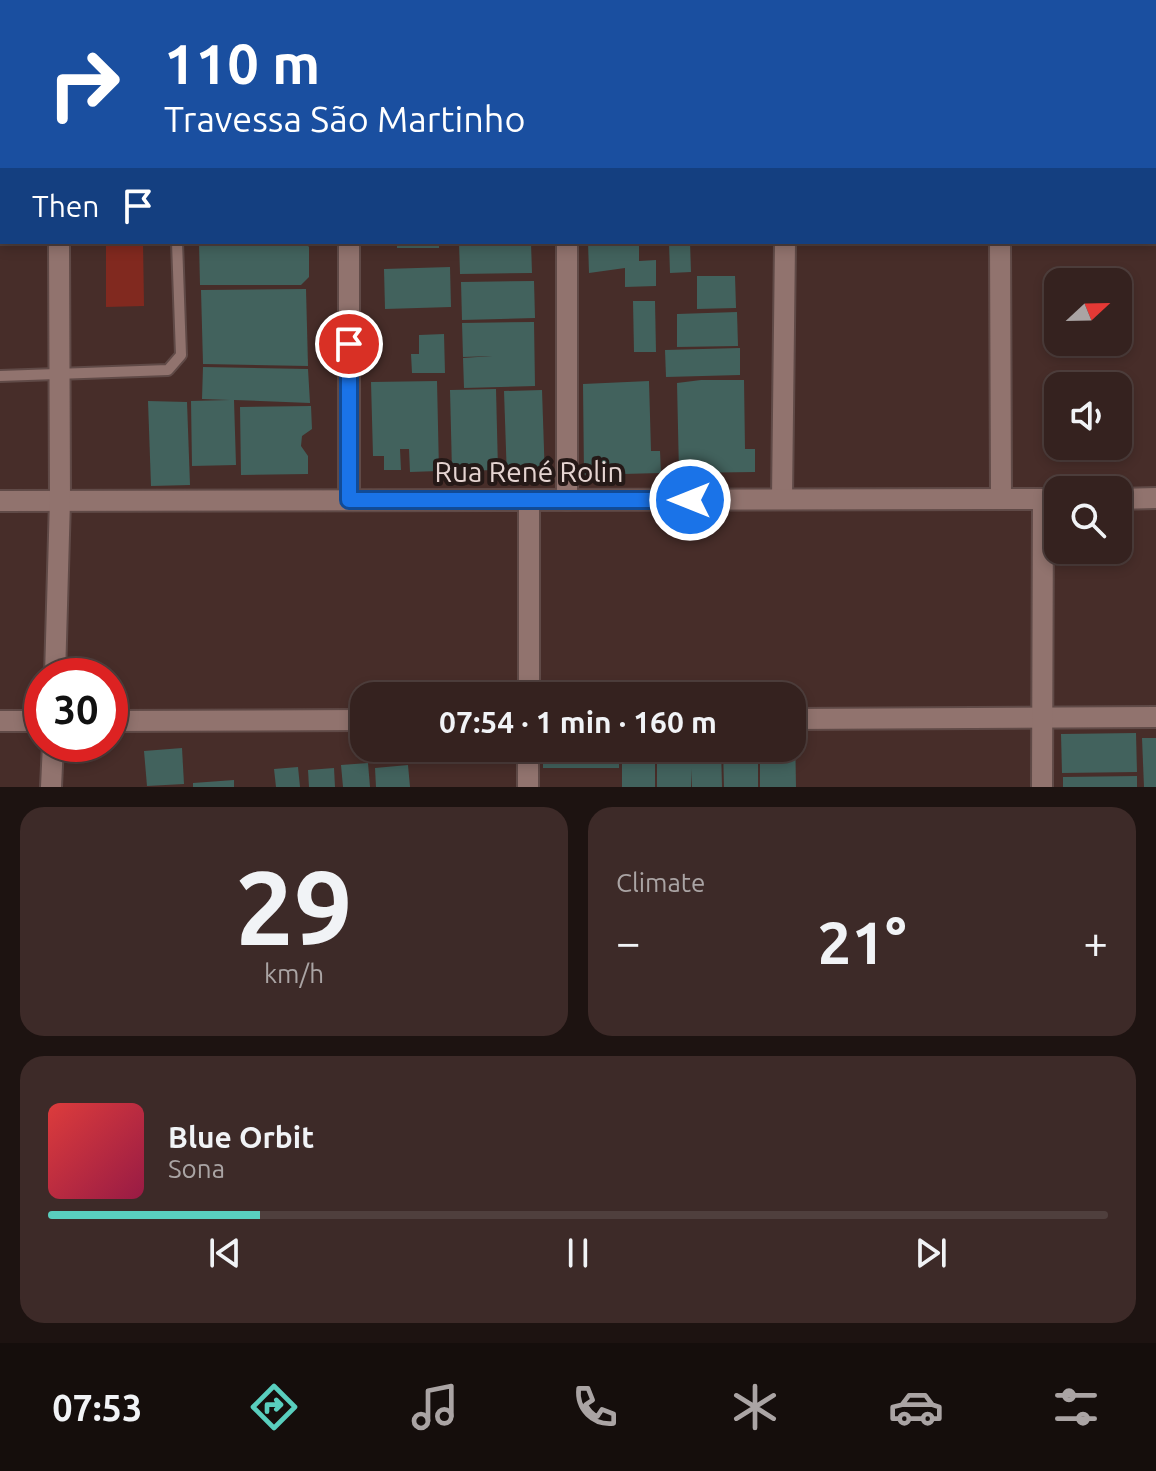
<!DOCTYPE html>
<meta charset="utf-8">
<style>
:root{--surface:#35221f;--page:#3d2a28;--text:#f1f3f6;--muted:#aaa4a4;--line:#4f3f3d;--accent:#59cebe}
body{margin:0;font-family:Ubuntu,sans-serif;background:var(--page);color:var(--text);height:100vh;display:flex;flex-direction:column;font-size:30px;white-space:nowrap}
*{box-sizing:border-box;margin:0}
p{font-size:26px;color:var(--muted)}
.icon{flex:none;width:44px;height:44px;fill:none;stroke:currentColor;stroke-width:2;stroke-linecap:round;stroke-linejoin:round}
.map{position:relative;height:787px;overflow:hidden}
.panel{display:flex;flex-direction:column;gap:20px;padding:20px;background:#1d1311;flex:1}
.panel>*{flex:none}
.hud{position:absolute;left:0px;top:0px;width:1156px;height:244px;box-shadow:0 4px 12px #0003,0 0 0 2px var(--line);background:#1a4fa0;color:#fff;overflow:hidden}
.needle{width:52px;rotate:68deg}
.fabs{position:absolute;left:1044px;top:268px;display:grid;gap:16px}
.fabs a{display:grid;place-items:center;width:88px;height:88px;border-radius:16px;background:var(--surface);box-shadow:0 4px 12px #0003,0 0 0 2px var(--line);font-size:40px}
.speed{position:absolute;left:24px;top:658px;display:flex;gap:16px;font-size:40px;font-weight:700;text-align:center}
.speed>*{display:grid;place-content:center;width:104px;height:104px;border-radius:50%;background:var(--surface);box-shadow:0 4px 12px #0003,0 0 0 2px var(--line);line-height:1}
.speed .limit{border:12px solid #d22;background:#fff;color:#111}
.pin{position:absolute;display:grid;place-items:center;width:68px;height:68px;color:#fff;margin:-34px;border:4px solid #fff;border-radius:50%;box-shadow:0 2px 8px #0007}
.me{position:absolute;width:88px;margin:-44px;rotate:270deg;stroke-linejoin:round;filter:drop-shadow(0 0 6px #0008)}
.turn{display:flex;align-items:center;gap:28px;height:168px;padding:0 32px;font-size:36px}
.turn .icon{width:104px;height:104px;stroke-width:2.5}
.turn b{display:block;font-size:56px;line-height:68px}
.then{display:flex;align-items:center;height:76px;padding:0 32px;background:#0003;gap:16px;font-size:30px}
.big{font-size:60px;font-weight:600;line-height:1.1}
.panel .tile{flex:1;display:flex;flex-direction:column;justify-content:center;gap:12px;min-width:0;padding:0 28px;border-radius:24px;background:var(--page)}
.panel .dial{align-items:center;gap:0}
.dial b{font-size:104px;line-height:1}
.song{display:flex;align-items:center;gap:24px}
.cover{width:96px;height:96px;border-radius:12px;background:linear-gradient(135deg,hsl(0 70% 55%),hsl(340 70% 35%))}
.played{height:8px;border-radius:4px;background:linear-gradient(90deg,var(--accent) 20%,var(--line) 20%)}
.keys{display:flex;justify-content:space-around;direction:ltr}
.heat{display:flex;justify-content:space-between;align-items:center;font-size:44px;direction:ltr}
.panel .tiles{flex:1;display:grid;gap:20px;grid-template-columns:1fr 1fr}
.tile:last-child{grid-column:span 2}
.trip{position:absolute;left:350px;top:682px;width:456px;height:80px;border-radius:24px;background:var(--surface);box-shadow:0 4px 12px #0003,0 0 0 2px var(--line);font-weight:600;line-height:80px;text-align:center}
.tab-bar{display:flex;height:128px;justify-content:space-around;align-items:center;background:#150e0c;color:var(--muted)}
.tab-bar .icon{width:56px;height:56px}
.tab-bar .active{color:var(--accent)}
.tab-bar b{font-size:36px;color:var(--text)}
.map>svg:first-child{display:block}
.green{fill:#81291f}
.building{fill:#42625d}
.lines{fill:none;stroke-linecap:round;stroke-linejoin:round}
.service-casing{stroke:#604a47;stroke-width:14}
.minor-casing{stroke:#604a47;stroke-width:24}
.service{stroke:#91736e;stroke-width:10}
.minor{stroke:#91736e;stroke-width:20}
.route-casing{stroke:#114b97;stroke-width:20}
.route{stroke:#1a73e8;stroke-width:14}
.labels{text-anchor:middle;stroke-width:8;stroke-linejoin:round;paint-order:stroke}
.street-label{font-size:28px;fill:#e5d4d1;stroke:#251917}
</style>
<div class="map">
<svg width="1156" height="787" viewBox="0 0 1156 787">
<rect width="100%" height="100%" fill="#472d29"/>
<path class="green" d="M106 242H143L144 306 106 307Z"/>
<g class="building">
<path d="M199 242H305L309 247V277L301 285H200Z"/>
<rect x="397" y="242" width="42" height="6"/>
<path d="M459 242H531L532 273 460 274Z"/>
<path d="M588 242H639V261L656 260V286L625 287V268L589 273Z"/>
<path d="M669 242H690L691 272 670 273Z"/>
<path d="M450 267 451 307 385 309 384 269Z"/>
<path d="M697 276H735L736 308 697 309Z"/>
<path d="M534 281 535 318 462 320 461 282Z"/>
<path d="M306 289 308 366 203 364 201 290Z"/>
<path d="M633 301H655L656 352H634Z"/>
<path d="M737 312 738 346 677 347V314Z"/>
<path d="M534 322 535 386 464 388 463 358 492 356 463 357 462 323Z"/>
<path d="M444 334 445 373H412L411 354H419V335Z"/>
<path d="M740 348V375L666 377 665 350Z"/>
<path d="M203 367 308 369 310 403 234 400 236 465 192 466 191 401 230 400 202 399Z"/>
<path d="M701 380H744L745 449H755V472L679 473 677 383Z"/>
<path d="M437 381 439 471 410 472 409 449H400L401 470H384V456H373L371 382Z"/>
<path d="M649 381 651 451H660L661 473 584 475 583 384Z"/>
<path d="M496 389 498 470 452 471 450 390Z"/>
<path d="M542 390 545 479H507L504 391Z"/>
<path d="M148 401 187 402 190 485 151 486Z"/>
<path d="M311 406 312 429 302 436 301 446 308 456V474L241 475 240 407Z"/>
<path d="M792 729H795L796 787H760V748H792Z"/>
<path d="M1136 733 1137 772 1062 773 1061 734Z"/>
<path d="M1142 738H1156V787H1144Z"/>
<path d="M182 748 184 784 147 786 144 751Z"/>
<rect x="543" y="748" width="76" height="20"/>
<rect x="622" y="748" width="33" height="39"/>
<path d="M657 748H721L722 787H692V769L691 787H657Z"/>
<path d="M723 748H758V787H724Z"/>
<path d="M368 763 370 787H343L341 765Z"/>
<path d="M408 765 410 787H376L375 768Z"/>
<path d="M298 767 300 787H276L274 769Z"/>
<path d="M334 768 335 787H309L308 770Z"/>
<path d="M1137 776V787H1063V777Z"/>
<path d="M234 780V787H193V783Z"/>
</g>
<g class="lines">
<defs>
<g id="service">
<path d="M0 178 2 177"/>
<path d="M0 376 168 370 181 355 177 242"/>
</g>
<g id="minor">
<path d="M1000 0V2"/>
<path d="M59 2V0"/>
<path d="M567 2V0"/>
<path d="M1154 59H1156"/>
<path d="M0 62H2"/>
<path d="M567 242V500"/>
<path d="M1000 242 1001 499"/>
<path d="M782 499 785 242"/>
<path d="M1118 499 1156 498"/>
<path d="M349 500V242"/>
<path d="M0 501 1058 499"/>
<path d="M55 676 60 500 59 242"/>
<path d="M529 696V500"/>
<path d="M792 719 1156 717"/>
<path d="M0 721H42"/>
<path d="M110 721 364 720"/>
<path d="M51 787 53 744"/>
<path d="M528 787V748"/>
<path d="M1042 787 1043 499"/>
</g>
</defs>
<use href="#service" class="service-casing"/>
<use href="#minor" class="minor-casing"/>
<use href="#service" class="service"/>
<use href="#minor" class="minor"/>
</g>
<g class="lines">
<defs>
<path id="route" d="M349 344V500H690"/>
</defs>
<use href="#route" class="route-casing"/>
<use href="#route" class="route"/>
</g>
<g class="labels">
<g class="street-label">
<text x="529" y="482">Rua René Rolin</text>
</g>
</g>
</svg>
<div class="fabs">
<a><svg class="needle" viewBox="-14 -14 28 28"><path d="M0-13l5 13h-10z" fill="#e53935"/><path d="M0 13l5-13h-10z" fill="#aaa4a4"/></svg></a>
<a><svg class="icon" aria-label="sound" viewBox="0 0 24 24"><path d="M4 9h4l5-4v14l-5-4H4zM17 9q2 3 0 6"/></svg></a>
<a><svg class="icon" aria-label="search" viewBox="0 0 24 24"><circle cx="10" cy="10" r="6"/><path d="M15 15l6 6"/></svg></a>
</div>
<div class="speed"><div class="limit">30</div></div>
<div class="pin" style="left:349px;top:344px;background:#d93025"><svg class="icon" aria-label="arrive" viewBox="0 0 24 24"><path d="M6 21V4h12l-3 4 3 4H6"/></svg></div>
<svg class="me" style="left:690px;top:500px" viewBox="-20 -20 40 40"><circle r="17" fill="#1a73e8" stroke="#fff" stroke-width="3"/><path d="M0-11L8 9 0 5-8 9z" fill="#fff"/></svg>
<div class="trip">07:54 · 1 min · 160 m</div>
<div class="hud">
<div class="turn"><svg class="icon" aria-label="right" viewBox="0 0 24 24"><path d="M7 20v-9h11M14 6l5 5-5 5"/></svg><div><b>110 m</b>Travessa São Martinho</div></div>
<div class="then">Then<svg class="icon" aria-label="arrive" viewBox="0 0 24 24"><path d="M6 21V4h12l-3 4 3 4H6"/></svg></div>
</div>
</div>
<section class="panel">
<div class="tiles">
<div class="tile dial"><b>29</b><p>km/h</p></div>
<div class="tile"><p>Climate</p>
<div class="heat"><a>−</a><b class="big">21°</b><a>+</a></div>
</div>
<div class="tile">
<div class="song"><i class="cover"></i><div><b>Blue Orbit</b><p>Sona</p></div></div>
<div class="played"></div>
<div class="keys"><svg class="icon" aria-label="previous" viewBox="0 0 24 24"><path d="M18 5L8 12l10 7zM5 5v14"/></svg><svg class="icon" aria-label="pause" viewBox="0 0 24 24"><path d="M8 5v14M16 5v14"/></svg><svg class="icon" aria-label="next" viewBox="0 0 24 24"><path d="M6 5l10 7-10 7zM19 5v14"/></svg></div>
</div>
</div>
</section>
<nav class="tab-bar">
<b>07:53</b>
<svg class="icon active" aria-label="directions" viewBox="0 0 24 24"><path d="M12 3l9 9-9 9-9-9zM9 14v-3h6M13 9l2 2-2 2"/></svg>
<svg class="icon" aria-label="music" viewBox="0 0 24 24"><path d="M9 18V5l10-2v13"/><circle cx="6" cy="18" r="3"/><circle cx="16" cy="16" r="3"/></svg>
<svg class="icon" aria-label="phone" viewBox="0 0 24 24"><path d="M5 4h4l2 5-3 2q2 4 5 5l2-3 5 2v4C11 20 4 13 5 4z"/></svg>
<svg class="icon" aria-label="climate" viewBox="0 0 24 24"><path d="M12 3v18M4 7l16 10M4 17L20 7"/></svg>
<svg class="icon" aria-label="car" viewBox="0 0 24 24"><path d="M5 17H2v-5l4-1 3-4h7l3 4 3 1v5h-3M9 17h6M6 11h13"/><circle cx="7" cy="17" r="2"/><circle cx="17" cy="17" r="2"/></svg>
<svg class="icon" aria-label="filters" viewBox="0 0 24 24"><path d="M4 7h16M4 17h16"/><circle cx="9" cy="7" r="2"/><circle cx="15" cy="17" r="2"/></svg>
</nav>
